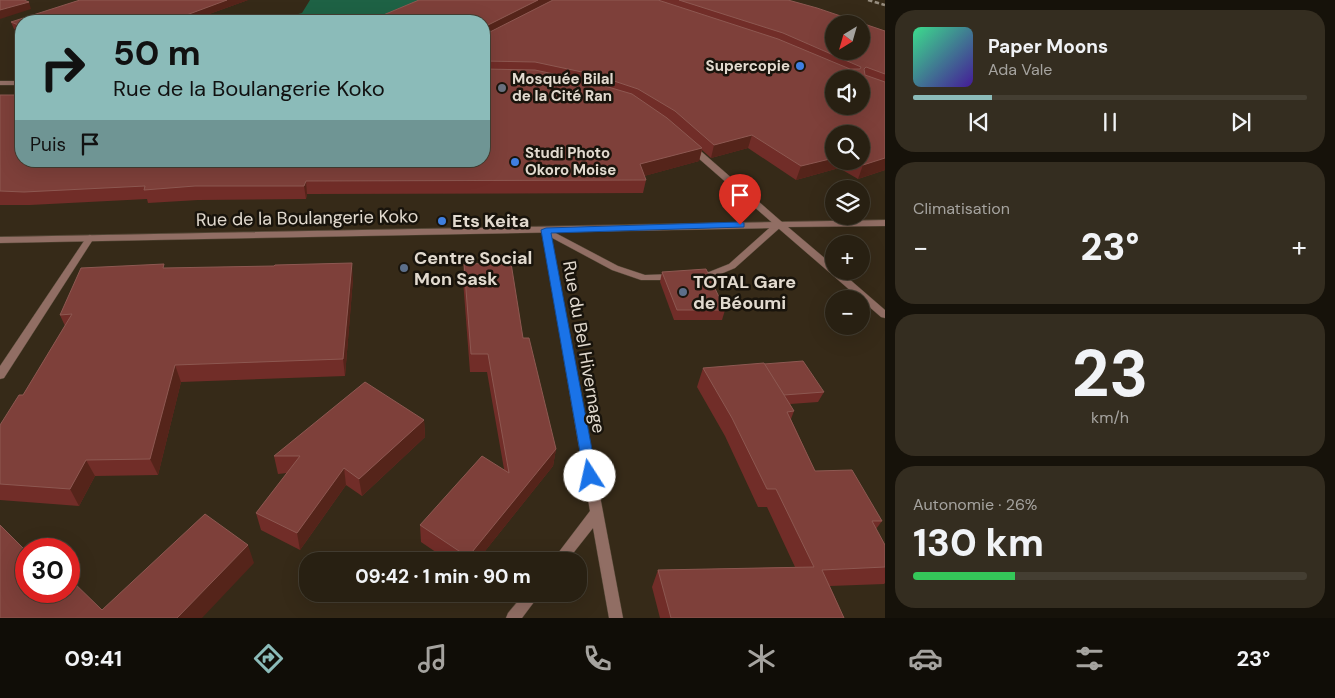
<!DOCTYPE html>
<html lang="fr">
<meta charset="utf-8">
<style>
:root{--surface:#282012;--page:#342d20;--text:#f1f3f6;--muted:#a5a39f;--line:#443e32;--accent:#8bbbb9}
body{margin:0;font-family:"DM Sans",sans-serif;background:var(--page);color:var(--text);height:100vh;display:flex;flex-direction:column;font-size:19px;white-space:nowrap}
*{box-sizing:border-box;margin:0}
p{font-size:16px;color:var(--muted)}
.icon{flex:none;width:28px;height:28px;fill:none;stroke:currentColor;stroke-width:2;stroke-linecap:round;stroke-linejoin:round}
.map{position:relative;flex:1;overflow:hidden}
.details{display:flex;flex-direction:column;gap:10px;padding:10px;background:#16120a;width:450px}
.details>*{flex:none}
.guide{position:absolute;left:15px;top:15px;width:475px;height:152px;border-radius:20px;box-shadow:0 5px 20px #0002,0 0 0 1px var(--line);background:#8bbbb9;color:#111;overflow:hidden}
.needle{width:32px;rotate:217deg}
.buttons{position:absolute;left:825px;top:15px;display:grid;gap:10px}
.buttons a{display:grid;place-items:center;width:45px;height:45px;border-radius:50%;background:var(--surface);box-shadow:0 5px 20px #0002,0 0 0 1px var(--line);font-size:25px}
.speed{position:absolute;left:15px;top:538px;display:flex;gap:10px;font-size:25px;font-weight:700;text-align:center}
.speed>*{display:grid;place-content:center;width:65px;height:65px;border-radius:50%;background:var(--surface);box-shadow:0 5px 20px #0002,0 0 0 1px var(--line);line-height:1}
.speed .limit{border:8px solid #d22;background:#fff;color:#111}
.pin{position:absolute;display:grid;place-items:center;width:42px;height:42px;color:#fff;margin:-51px -21px;border-radius:50% 50% 50% 0;rotate:-45deg;box-shadow:0 0 5px #0007}
.pin .icon{rotate:45deg}
.me{position:absolute;width:55px;margin:-28px;rotate:350deg;stroke-linejoin:round;filter:drop-shadow(0 0 4px #0008)}
.turn{display:flex;align-items:center;gap:18px;height:105px;padding:0 15px;font-size:22px}
.turn .icon{width:65px;height:65px;stroke-width:2.5}
.turn b{display:block;font-size:35px;line-height:42px}
.then{display:flex;align-items:center;height:48px;padding:0 15px;background:#0003;gap:10px;font-size:19px}
.big{font-size:38px;font-weight:800;line-height:1.1}
.details .card{flex:1;display:flex;flex-direction:column;justify-content:center;gap:8px;min-width:0;padding:0 18px;border-radius:20px;background:var(--page)}
.details .dial{align-items:center;gap:0}
.dial b{font-size:65px;line-height:1}
.song{display:flex;align-items:center;gap:15px}
.cover{width:60px;height:60px;border-radius:8px;background:linear-gradient(135deg,hsl(150 70% 55%),hsl(260 70% 35%))}
.played{height:5px;border-radius:2px;background:linear-gradient(90deg,var(--accent) 20%,var(--line) 20%)}
.keys{display:flex;justify-content:space-around;direction:ltr}
.heat{display:flex;justify-content:space-between;align-items:center;font-size:28px;direction:ltr}
.charge{height:8px;border-radius:4px;background:linear-gradient(90deg,#34c759 26%,var(--line) 0)}
.trip{position:absolute;left:299px;top:552px;width:288px;height:50px;border-radius:20px;background:var(--surface);box-shadow:0 5px 20px #0002,0 0 0 1px var(--line);font-weight:800;line-height:50px;text-align:center}
.dock{display:flex;height:80px;justify-content:space-around;align-items:center;background:#100d07;color:var(--muted)}
.dock .icon{width:35px;height:35px}
.dock .on{color:var(--accent)}
.dock b{font-size:22px;color:var(--text)}
main{display:flex;flex:1;min-height:0}
.map>svg:first-child{display:block}
.green{fill:#1e6245}
.lines{fill:none;stroke-linecap:round;stroke-linejoin:round}
.service-casing{stroke:#524635;stroke-width:1}
.minor-casing{stroke:#524635;stroke-width:1}
.tertiary-casing{stroke:#524635;stroke-width:1}
.service{fill:#916e64;fill-rule:evenodd}
.minor{fill:#916e64;fill-rule:evenodd}
.tertiary{fill:#916e64;fill-rule:evenodd}
.rail{stroke:#968c7e;stroke-width:2.5;stroke-dasharray:4.5 2.5;stroke-linecap:butt}
.wall{fill:#712d28;fill-rule:evenodd}
.shaded-wall{fill:#55241a}
.building{fill:#7e403a;stroke:#8d5851;fill-rule:evenodd}
.route{fill:#1a73e8;stroke:#114b97}
.shop-dot{fill:#3f7fe0;stroke:#19140c;stroke-width:2}
.worship-dot{fill:#6b7280;stroke:#19140c;stroke-width:2}
.service-dot{fill:#5c6f8a;stroke:#19140c;stroke-width:2}
.labels{text-anchor:middle;stroke-width:5;stroke-linejoin:round;paint-order:stroke}
.far-poi-label{font-size:15px;font-weight:bold;fill:#e2dacf;stroke:#19140c;text-anchor:start}
.street-label{font-size:18px;fill:#e2dacf;stroke:#19140c}
.poi-label{font-size:18px;font-weight:bold;fill:#e2dacf;stroke:#19140c;text-anchor:start}
</style>
<main>
<div class="map">
<svg width="885" height="618" viewBox="0 0 885 618">
<rect width="100%" height="100%" fill="#362a18"/>
<path class="green" d="M310 0H426L381 21H271L302 13Z"/>
<g class="lines">
<defs>
<g id="service">
<path d="M779 221 782 222 783 224 782 226 735 268 711 278 696 279 691 276 696 273 709 272 729 264 776 222Z"/>
<path d="M546 228 618 266 645 275 674 274 679 277 674 280H641L612 270 543 233 542 231 543 229Z"/>
</g>
<g id="minor">
<rect x="0" y="81" width="21" height="4"/>
<path d="M689 146H695L782 222 783 224 782 226H776L689 150Z"/>
<path d="M546 228 550 231 623 618H609L593 528 567 561H552L590 511 542 231Z"/>
<path d="M90 235 94 238 4 378 0 379V366L86 238Z"/>
<path d="M524 594H540L522 618H506L508 613Z"/>
</g>
<path id="tertiary" d="M885 220V226L788 227 834 266V271H840L885 310V318L881 317 778 228 0 243V237Z"/>
</defs>
<use href="#service" class="service-casing"/>
<use href="#minor" class="minor-casing"/>
<use href="#tertiary" class="tertiary-casing"/>
<use href="#service" class="service"/>
<use href="#minor" class="minor"/>
<use href="#tertiary" class="tertiary"/>
<path class="rail" d="M868 0 885 5"/>
</g>
<g class="wall">
<path d="M248 0 190 21H21V32L14 29 11 22Z"/>
<path d="M419 0H788L885 31V170L858 179 839 168 796 180 748 148 711 158 702 150 699 161 644 176 646 180 643 193 307 194 306 199 198 200 148 203 147 199 30 205H0V95L484 161ZM861 134V161H834Z"/>
<path d="M464 264 523 338 556 449 553 466 477 561H449L421 542 420 525 504 469 487 372H470L463 280Z"/>
<path d="M165 268 353 279 345 376 181 382 158 475 95 476 79 506 0 500V425L23 395 65 326 60 315Z"/>
<path d="M662 272 725 310 722 320H674L660 282Z"/>
<path d="M764 364 824 392 818 402 790 404 794 411 791 419 815 471 882 521 876 529 885 545V583L884 584 830 586 844 618H660L652 587 658 570 795 567 767 507H758L725 436 697 387 703 368Z"/>
<path d="M424 420 425 437 362 496 346 485 300 550 261 530 256 513 287 473 278 474 274 456Z"/>
</g>
<g class="shaded-wall">
<path d="M227 0H248L190 21H173V20Z"/>
<path d="M538 0H557L484 38V27Z"/>
<path d="M29 2 31 9 0 19V10Z"/>
<path d="M161 16 162 21H145Z"/>
<path d="M752 135 748 148 711 158 714 145Z"/>
<path d="M702 148 699 161 637 178 640 164Z"/>
<path d="M834 158V161H842L839 168 796 180 801 166Z"/>
<path d="M885 158V170L858 179 863 165Z"/>
<path d="M306 181 307 194 306 199 304 186Z"/>
<path d="M352 263 353 279 345 376 343 359Z"/>
<path d="M175 365 181 382 158 475 150 459Z"/>
<path d="M424 420 425 437 362 496 359 479Z"/>
<path d="M556 449 553 466 477 561H468V557Z"/>
<path d="M86 460 95 476 79 506 70 489Z"/>
<path d="M344 468 346 485 300 550 297 533Z"/>
<path d="M248 545 254 563 202 618H177Z"/>
</g>
<g class="building">
<path d="M0 0H24L29 2 0 10Z"/>
<path d="M80 0H227L173 20 161 16 145 21H21V26L11 22Z"/>
<path d="M419 0H538L484 27V21H369Z"/>
<path d="M553 0H658L778 39 850 69H860L861 67 783 33 679 0H788L817 8 885 31V74L866 67 864 69 865 75 885 82V158L863 165 856 161H861V134H834V158L801 166 752 135 714 145 675 111 638 89 596 75 535 62 484 61V62V30V35ZM834 24H861V51H834ZM834 79H861V106H834Z"/>
<path d="M484 67V69L535 70 591 82 632 94 667 118 702 148 640 164 646 180 306 181 304 186H195L144 190 145 186 24 192 0 191V95H21V161H484Z"/>
<path d="M352 263 343 359 175 365 150 459 86 460 70 489 0 484V425L19 395H23L72 314 60 315 81 268 164 264 163 268 274 266 275 265Z"/>
<path d="M511 263 523 338H529L556 449 468 557 420 525 482 456 509 473 488 354H471L464 264Z"/>
<path d="M706 269 725 310H677L662 272Z"/>
<path d="M803 361 824 392 784 395 764 364Z"/>
<path d="M764 363 794 411 787 412 815 471 852 470 882 521H872L885 545V567L822 570 844 618H671L658 570 814 567 776 489H767L732 418 703 368Z"/>
<path d="M365 382 424 420 359 479 344 468 297 533 256 513 300 456H274Z"/>
<path d="M205 514 248 545 177 618H0V525L26 551V591H69V578L102 610Z"/>
</g>
<path class="route" d="M740 222 744 223V227L551 233 597 476 595 480 590 482 585 480 541 230 546 228Z"/>
<g class="shop-dot">
<circle cx="800" cy="66" r="5"/>
<circle cx="515" cy="162" r="5"/>
<circle cx="442" cy="221" r="5"/>
</g>
<circle class="worship-dot" cx="502" cy="88" r="5"/>
<g class="service-dot">
<circle cx="404" cy="268" r="5"/>
<circle cx="683" cy="292" r="5"/>
</g>
<g class="labels">
<g class="far-poi-label">
<text x="790" y="71" text-anchor="end">Supercopie</text>
<text x="512" y="84">Mosquée Bilal<tspan x="512" dy="17">de la Cité Ran</tspan></text>
<text x="525" y="158">Studi Photo<tspan x="525" dy="17">Okoro Moise</tspan></text>
</g>
<g class="street-label">
<text transform="translate(307 218) rotate(-1)" y="6">Rue de la Boulangerie Koko</text>
<text transform="translate(584 347) rotate(80)" y="6">Rue du Bel Hivernage</text>
</g>
<g class="poi-label">
<text x="452" y="227">Ets Keita</text>
<text x="414" y="264">Centre Social<tspan x="414" dy="21">Mon Sask</tspan></text>
<text x="693" y="288">TOTAL Gare<tspan x="693" dy="21">de Béoumi</tspan></text>
</g>
</g>
</svg>
<div class="buttons">
<a><svg class="needle" viewBox="-14 -14 28 28"><path d="M0-13l5 13h-10z" fill="#e53935"/><path d="M0 13l5-13h-10z" fill="#a5a39f"/></svg></a>
<a><svg class="icon" aria-label="sound" viewBox="0 0 24 24"><path d="M4 9h4l5-4v14l-5-4H4zM17 9q2 3 0 6"/></svg></a>
<a><svg class="icon" aria-label="search" viewBox="0 0 24 24"><circle cx="10" cy="10" r="6"/><path d="M15 15l6 6"/></svg></a>
<a><svg class="icon" aria-label="layers" viewBox="0 0 24 24"><path d="M12 4l9 5-9 5-9-5zM3 14l9 5 9-5"/></svg></a>
<a>+</a>
<a>−</a>
</div>
<div class="speed"><div class="limit">30</div></div>
<div class="pin" style="left:740px;top:225px;background:#d93025"><svg class="icon" aria-label="arrive" viewBox="0 0 24 24"><path d="M6 21V4h12l-3 4 3 4H6"/></svg></div>
<svg class="me" style="left:590px;top:476px" viewBox="-20 -20 40 40"><circle r="19" fill="#fff"/><path d="M0-13L10 11 0 6-10 11z" fill="#1a73e8"/></svg>
<div class="trip">09:42 · 1 min · 90 m</div>
<div class="guide">
<div class="turn"><svg class="icon" aria-label="right" viewBox="0 0 24 24"><path d="M7 20v-9h11M14 6l5 5-5 5"/></svg><div><b>50 m</b>Rue de la Boulangerie Koko</div></div>
<div class="then">Puis<svg class="icon" aria-label="arrive" viewBox="0 0 24 24"><path d="M6 21V4h12l-3 4 3 4H6"/></svg></div>
</div>
</div>
<section class="details">
<div class="card">
<div class="song"><i class="cover"></i><div><b>Paper Moons</b><p>Ada Vale</p></div></div>
<div class="played"></div>
<div class="keys"><svg class="icon" aria-label="previous" viewBox="0 0 24 24"><path d="M18 5L8 12l10 7zM5 5v14"/></svg><svg class="icon" aria-label="pause" viewBox="0 0 24 24"><path d="M8 5v14M16 5v14"/></svg><svg class="icon" aria-label="next" viewBox="0 0 24 24"><path d="M6 5l10 7-10 7zM19 5v14"/></svg></div>
</div>
<div class="card"><p>Climatisation</p>
<div class="heat"><a>−</a><b class="big">23°</b><a>+</a></div>
</div>
<div class="card dial"><b>23</b><p>km/h</p></div>
<div class="card"><p>Autonomie · 26%</p><b class="big">130 km</b><div class="charge"></div></div>
</section>
</main>
<nav class="dock">
<b>09:41</b>
<svg class="icon on" aria-label="directions" viewBox="0 0 24 24"><path d="M12 3l9 9-9 9-9-9zM9 14v-3h6M13 9l2 2-2 2"/></svg>
<svg class="icon" aria-label="music" viewBox="0 0 24 24"><path d="M9 18V5l10-2v13"/><circle cx="6" cy="18" r="3"/><circle cx="16" cy="16" r="3"/></svg>
<svg class="icon" aria-label="phone" viewBox="0 0 24 24"><path d="M5 4h4l2 5-3 2q2 4 5 5l2-3 5 2v4C11 20 4 13 5 4z"/></svg>
<svg class="icon" aria-label="climate" viewBox="0 0 24 24"><path d="M12 3v18M4 7l16 10M4 17L20 7"/></svg>
<svg class="icon" aria-label="car" viewBox="0 0 24 24"><path d="M5 17H2v-5l4-1 3-4h7l3 4 3 1v5h-3M9 17h6M6 11h13"/><circle cx="7" cy="17" r="2"/><circle cx="17" cy="17" r="2"/></svg>
<svg class="icon" aria-label="filters" viewBox="0 0 24 24"><path d="M4 7h16M4 17h16"/><circle cx="9" cy="7" r="2"/><circle cx="15" cy="17" r="2"/></svg>
<b>23°</b>
</nav>
